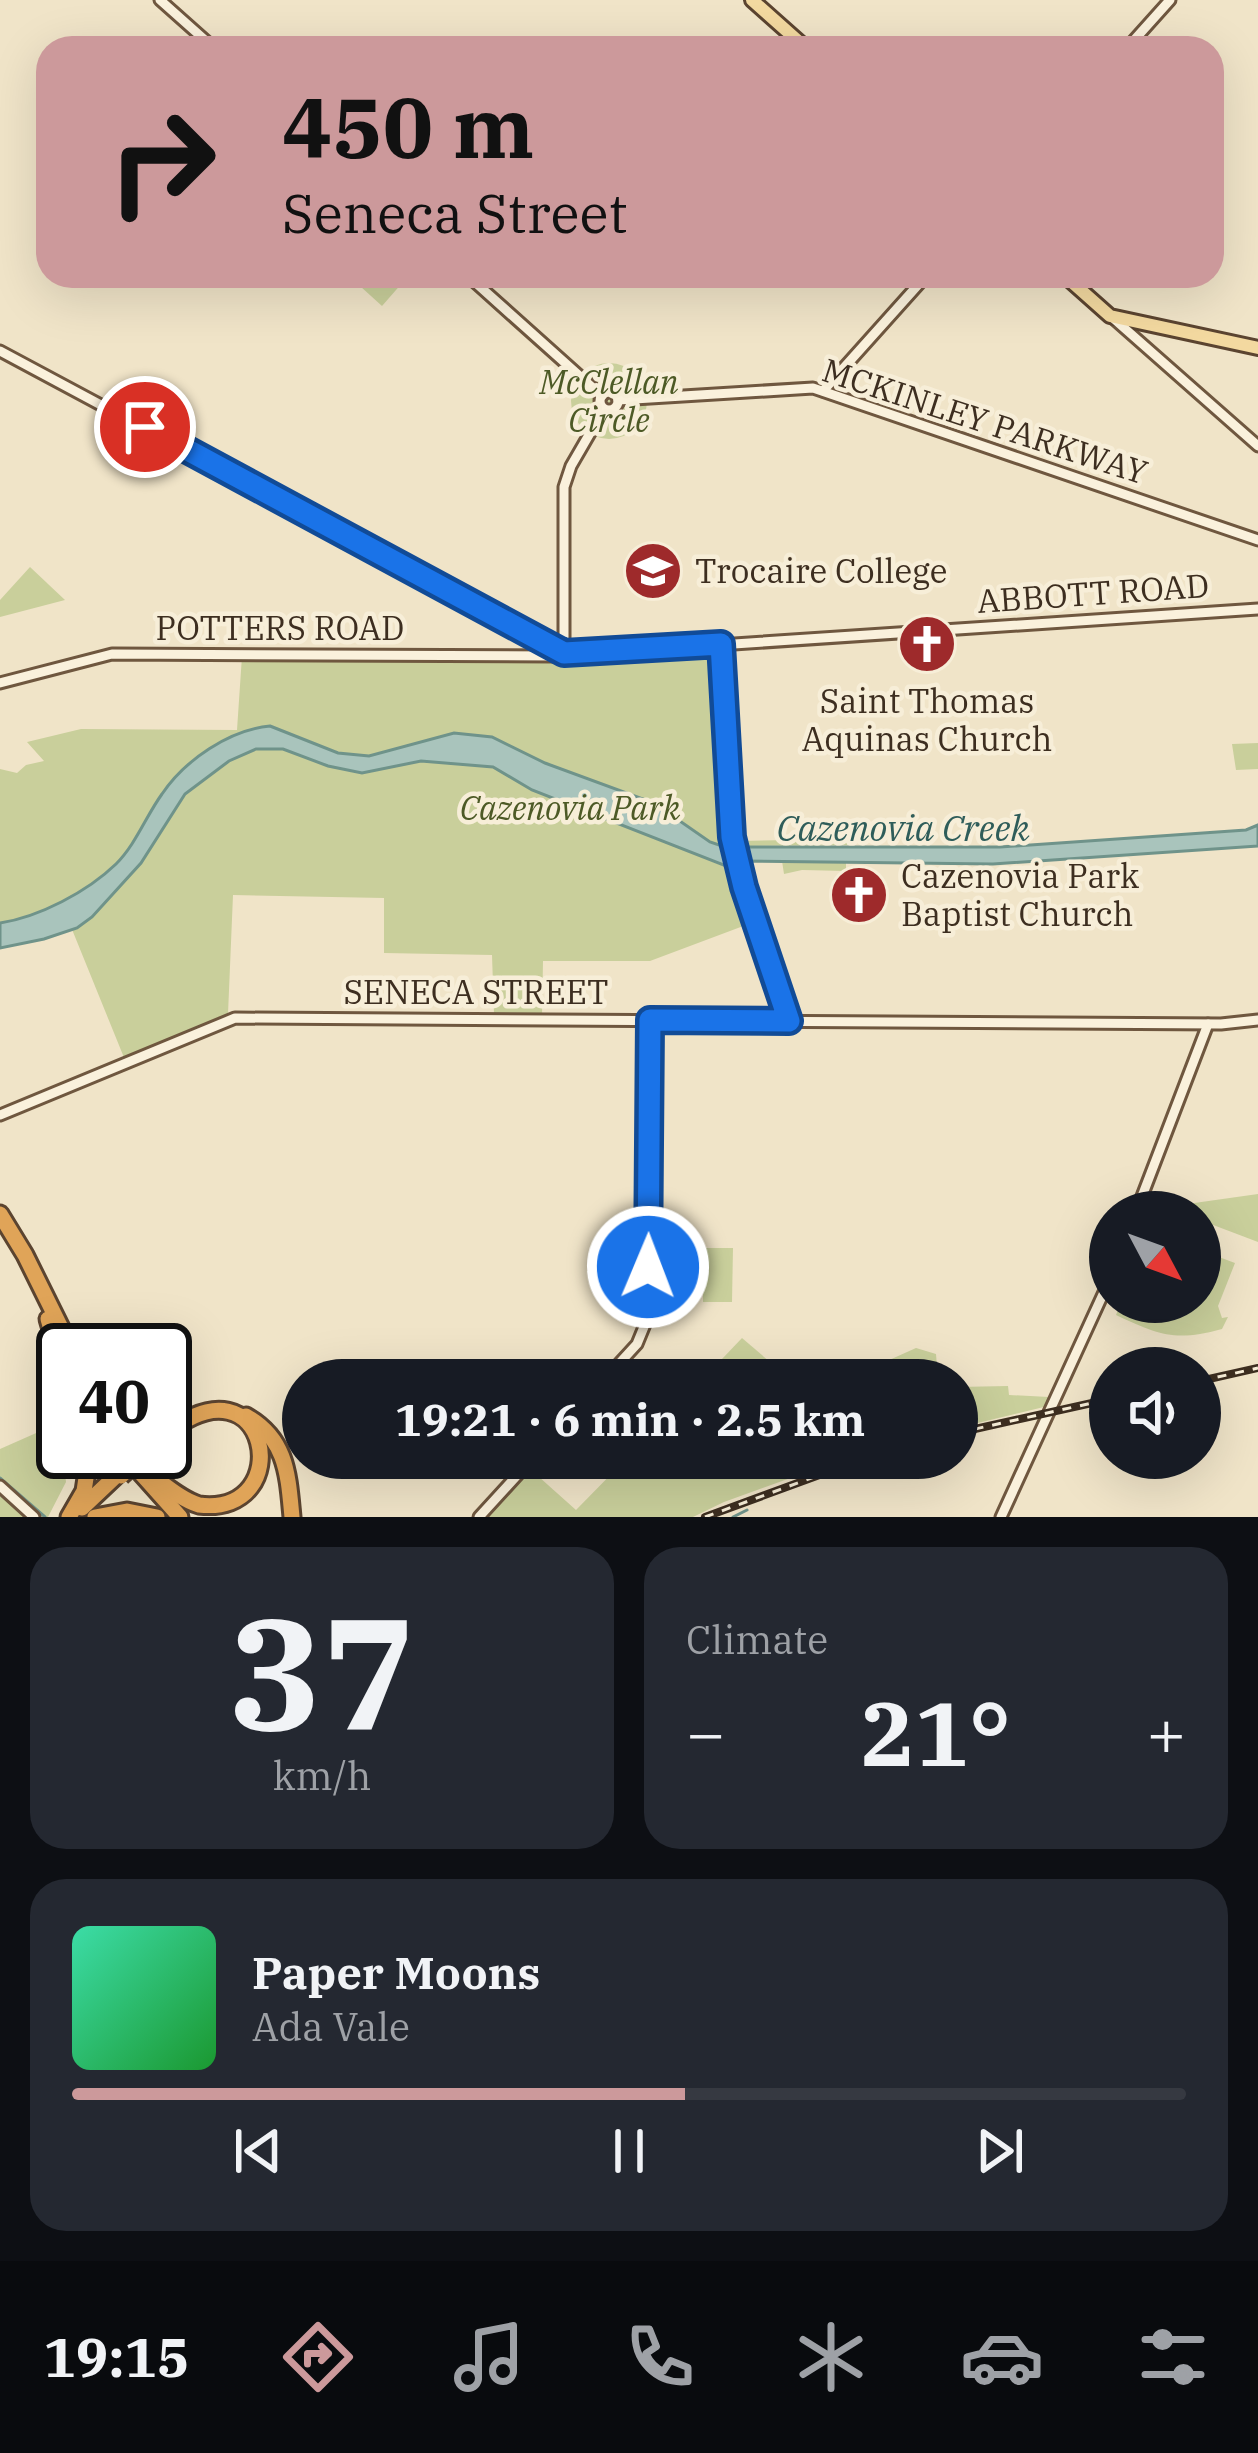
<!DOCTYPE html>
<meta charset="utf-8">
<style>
:root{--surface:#171b24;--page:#242831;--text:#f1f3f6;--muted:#9ea1a6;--line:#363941;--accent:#cc999b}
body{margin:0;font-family:"IBM Plex Serif",serif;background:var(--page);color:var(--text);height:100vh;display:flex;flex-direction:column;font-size:45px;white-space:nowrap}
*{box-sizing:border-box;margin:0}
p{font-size:39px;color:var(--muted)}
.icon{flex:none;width:66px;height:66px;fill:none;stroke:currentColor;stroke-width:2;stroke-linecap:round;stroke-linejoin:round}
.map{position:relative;height:1517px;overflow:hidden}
.details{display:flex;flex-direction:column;gap:30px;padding:30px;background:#0d0f14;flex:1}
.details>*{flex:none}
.guide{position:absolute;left:36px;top:36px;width:1188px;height:252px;border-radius:36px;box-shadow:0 12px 48px #0002;background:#cc999b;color:#111;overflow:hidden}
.needle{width:78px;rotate:131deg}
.buttons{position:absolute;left:1089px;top:1191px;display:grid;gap:24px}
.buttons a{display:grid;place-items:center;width:132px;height:132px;border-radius:50%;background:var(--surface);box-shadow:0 12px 48px #0002;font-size:60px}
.speed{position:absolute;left:36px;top:1323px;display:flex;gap:24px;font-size:60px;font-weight:700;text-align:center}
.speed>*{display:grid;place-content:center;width:156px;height:156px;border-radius:50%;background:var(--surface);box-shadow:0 12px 48px #0002;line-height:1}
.speed .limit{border:6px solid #111;border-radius:18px;background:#fff;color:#111}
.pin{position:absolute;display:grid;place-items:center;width:102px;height:102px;color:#fff;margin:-51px;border:6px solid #fff;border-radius:50%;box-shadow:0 3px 12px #0007}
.me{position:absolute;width:132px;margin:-66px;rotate:1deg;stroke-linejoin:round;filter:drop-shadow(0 0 9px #0008)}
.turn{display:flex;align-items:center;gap:42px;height:252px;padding:0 48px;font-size:54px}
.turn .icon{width:156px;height:156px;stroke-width:2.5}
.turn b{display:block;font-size:84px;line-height:102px}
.big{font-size:90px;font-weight:700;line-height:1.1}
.details .card{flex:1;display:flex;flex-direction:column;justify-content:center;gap:18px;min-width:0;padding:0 42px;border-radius:36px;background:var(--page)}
.details .dial{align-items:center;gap:0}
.dial b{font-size:156px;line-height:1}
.song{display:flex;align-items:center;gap:36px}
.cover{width:144px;height:144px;border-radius:18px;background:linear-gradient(135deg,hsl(160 70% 55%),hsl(130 70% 35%))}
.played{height:12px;border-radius:6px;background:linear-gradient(90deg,var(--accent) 55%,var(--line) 55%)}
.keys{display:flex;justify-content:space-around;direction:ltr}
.heat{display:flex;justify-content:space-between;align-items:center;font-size:66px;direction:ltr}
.details .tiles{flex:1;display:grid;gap:30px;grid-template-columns:1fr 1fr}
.card:last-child{grid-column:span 2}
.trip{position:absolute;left:282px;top:1359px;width:696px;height:120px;border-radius:60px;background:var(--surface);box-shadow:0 12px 48px #0002;font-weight:700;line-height:120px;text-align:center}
.tab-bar{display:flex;height:192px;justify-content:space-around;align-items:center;background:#090b0e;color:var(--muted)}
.tab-bar .icon{width:84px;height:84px}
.tab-bar .active{color:var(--accent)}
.tab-bar b{font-size:54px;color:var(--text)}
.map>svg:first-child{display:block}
.green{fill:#c9cf9b}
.water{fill:#a9c4bc;stroke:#6f938a;stroke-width:3}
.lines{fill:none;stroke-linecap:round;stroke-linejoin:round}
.stream{stroke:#6f938a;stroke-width:3}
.secondary-casing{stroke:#6f573f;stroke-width:15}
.primary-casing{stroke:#5b4430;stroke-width:18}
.highway-casing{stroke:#5b4430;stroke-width:21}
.secondary{stroke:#faf1dc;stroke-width:9}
.primary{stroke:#f3d9a0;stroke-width:12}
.highway{stroke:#e0a458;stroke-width:15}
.rail-casing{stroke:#3d2e20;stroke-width:8}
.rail{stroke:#f7eed8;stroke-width:3;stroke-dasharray:9;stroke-linecap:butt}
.highway-bridge-casing{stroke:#5b4430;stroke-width:21;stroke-linecap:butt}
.highway-bridge{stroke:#e0a458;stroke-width:15}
.route-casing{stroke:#114b97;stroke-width:30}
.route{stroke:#1a73e8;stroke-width:21}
.labels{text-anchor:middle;stroke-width:9;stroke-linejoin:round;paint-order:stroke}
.park-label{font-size:33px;font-style:italic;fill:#4d5a26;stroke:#f7eed8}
.street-label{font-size:33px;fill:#3d2e20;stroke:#f7eed8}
.poi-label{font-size:33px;fill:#3d2e20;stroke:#f7eed8;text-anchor:start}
.water-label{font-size:36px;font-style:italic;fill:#2f5d5a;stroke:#f7eed8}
</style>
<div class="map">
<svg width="1258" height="1517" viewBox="0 0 1258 1517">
<rect width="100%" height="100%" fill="#f0e4c8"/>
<g class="green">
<path d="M349 276H396L403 282 382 306Z"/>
<circle cx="609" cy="401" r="38"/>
<path d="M30 567 65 600 0 617V600Z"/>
<path d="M717 647C721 745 719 828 754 922L650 961H543L542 1016 494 1014 492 955 384 953V898L233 895 228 1014 125 1060 69 922 0 928V769L17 773 26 765 44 761 27 742 81 729 237 730 242 656Z"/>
<path d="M1258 743V769L1236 770 1232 744Z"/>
<path d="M848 839 847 845 740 846 739 841Z"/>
<path d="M782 861 846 863V871L802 870 784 874Z"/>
<path d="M1258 1194V1242L1200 1220V1212L1166 1207Z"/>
<path d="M703 1248H733L732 1302H703Z"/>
<path d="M1200 1250 1235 1263 1218 1306 1222 1318 1228 1317 1222 1329C1175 1342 1159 1335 1116 1315L1121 1302H1200Z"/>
<path d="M742 1338 791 1380H702Z"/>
<path d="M916 1348 936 1354 938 1380H826L840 1365 887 1361Z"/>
<path d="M1008 1386 1009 1395 1049 1397 1048 1406 957 1428V1387Z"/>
<path d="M58 1418 66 1482 48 1517H0V1449L43 1430 41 1425Z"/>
<path d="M627 1458H846L724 1502 693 1517H484L529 1468 576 1510Z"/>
</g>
<path class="water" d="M270 726 338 753 369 756 454 733 492 737 545 763 654 803 710 842 725 847H1000L1246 830 1258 825V846L993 864 744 861 726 866 532 790 493 767 421 761 362 773 328 766 283 749H256L229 761 185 794 141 863 92 917 77 928 44 939 0 948V923C39 917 87 892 116 864 136 844 146 816 162 794 185 760 229 730 270 726Z"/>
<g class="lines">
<g class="stream">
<path d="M0 1478 45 1517"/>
<path d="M733 1517 747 1510"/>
</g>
<defs>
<g id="secondary">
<path d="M160 0 214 48"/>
<path d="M1127 48 1170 0"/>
<path d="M468 276 602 396"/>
<path d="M1114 319 1258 446"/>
<path d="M0 351 564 653"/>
<path d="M823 391 926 276"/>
<circle cx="609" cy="401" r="9"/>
<path d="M618 400 813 388 1258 540"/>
<path d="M720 644 732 837 744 887 789 1021"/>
<path d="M564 653V487L571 466 604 409"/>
<path d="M0 683 112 654 554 656 1258 609"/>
<path d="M0 1115 235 1018 1221 1024 1258 1020"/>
<path d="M1136 1212 1208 1024"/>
<path d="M604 1380 637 1344 646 1322 650 1020"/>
<path d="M0 1486 34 1517"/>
<path d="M479 1517 533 1458"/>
<path d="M1001 1517 1110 1279"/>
</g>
<g id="primary">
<path d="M752 0 806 48"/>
<path d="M1065 276 1110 316 1258 348"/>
</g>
<g id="highway">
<path d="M0 1214 25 1255 72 1350"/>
<path d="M48 1319 63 1371"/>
<path d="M246 1416C287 1439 288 1475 292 1517"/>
<path d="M122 1452 180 1517"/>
<path d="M151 1475C165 1485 182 1500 199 1505 299 1517 269 1349 165 1435"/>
<path d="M82 1508 119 1473"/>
<path d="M69 1517 84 1491 90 1452"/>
<path d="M95 1517 127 1511 157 1517"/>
</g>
</defs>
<use href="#secondary" class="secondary-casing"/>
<use href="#primary" class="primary-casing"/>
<use href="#highway" class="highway-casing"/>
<use href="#secondary" class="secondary"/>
<use href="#primary" class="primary"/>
<use href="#highway" class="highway"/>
<defs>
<g id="rail">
<path d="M1200 1381 1258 1368"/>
<path d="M957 1433 1110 1399"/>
<path d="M705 1517 866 1458"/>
</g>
</defs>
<use href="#rail" class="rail-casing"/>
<use href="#rail" class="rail"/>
<defs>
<path id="highway-bridge" d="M121 1476 147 1452"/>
</defs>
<use href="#highway-bridge" class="highway-bridge-casing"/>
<use href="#highway-bridge" class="highway-bridge"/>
</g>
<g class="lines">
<defs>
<path id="route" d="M145 427 564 653 721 644 732 837 744 887 789 1021 650 1020 648 1267"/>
</defs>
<use href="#route" class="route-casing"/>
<use href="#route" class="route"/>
</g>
<defs>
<symbol id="university-disc" viewBox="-11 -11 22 22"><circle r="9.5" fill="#9e2a2b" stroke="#f7eed8"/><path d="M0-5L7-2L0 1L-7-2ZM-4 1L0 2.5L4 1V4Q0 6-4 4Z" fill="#fff"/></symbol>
<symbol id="church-disc" viewBox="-11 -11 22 22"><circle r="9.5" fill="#9e2a2b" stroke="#f7eed8"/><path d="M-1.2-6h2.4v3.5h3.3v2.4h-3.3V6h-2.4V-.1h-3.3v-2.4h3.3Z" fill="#fff"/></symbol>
</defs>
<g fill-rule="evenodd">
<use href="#university-disc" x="620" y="538" width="66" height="66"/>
<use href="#church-disc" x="894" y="611" width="66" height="66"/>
<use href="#church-disc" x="826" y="862" width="66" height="66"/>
</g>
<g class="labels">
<g class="park-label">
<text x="609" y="394">McClellan<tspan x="609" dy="38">Circle</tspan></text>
<text x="570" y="820">Cazenovia Park</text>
</g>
<g class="street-label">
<text transform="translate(985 421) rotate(18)" y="12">MCKINLEY PARKWAY</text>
<text transform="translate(1093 593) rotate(-4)" y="12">ABBOTT ROAD</text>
<text x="280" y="640">POTTERS ROAD</text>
<text x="476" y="1004">SENECA STREET</text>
</g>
<g class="poi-label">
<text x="695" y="583">Trocaire College</text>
<text x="927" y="713" text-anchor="middle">Saint Thomas<tspan x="927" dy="38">Aquinas Church</tspan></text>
<text x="901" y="888">Cazenovia Park<tspan x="901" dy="38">Baptist Church</tspan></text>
</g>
<g class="water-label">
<text x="903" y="841">Cazenovia Creek</text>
</g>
</g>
</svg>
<div class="buttons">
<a><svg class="needle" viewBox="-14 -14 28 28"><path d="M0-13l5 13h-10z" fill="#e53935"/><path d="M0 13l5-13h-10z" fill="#9ea1a6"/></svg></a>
<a><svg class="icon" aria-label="sound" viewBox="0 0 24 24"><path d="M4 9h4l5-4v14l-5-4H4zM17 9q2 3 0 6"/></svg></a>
</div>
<div class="speed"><div class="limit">40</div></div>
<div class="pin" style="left:145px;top:427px;background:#d93025"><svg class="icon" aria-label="arrive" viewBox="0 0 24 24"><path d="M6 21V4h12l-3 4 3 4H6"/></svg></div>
<svg class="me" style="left:648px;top:1267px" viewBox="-20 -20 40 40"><circle r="17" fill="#1a73e8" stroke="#fff" stroke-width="3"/><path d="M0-11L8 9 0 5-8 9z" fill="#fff"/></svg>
<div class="trip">19:21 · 6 min · 2.5 km</div>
<div class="guide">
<div class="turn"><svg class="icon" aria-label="right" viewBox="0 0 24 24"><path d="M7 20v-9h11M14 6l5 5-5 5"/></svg><div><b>450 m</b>Seneca Street</div></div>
</div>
</div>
<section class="details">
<div class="tiles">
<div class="card dial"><b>37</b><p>km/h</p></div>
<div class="card"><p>Climate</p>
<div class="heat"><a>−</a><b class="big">21°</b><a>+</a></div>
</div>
<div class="card">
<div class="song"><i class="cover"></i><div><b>Paper Moons</b><p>Ada Vale</p></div></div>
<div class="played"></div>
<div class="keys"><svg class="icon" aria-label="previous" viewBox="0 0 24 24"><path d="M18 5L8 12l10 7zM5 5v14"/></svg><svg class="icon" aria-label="pause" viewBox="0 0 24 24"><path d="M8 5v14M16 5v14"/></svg><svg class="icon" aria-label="next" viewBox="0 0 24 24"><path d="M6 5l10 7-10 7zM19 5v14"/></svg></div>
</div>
</div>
</section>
<nav class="tab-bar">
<b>19:15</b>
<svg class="icon active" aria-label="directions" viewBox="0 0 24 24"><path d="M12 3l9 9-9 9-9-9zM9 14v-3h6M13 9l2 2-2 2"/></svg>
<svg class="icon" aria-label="music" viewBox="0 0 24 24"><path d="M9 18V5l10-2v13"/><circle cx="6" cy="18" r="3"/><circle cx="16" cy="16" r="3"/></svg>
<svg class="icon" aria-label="phone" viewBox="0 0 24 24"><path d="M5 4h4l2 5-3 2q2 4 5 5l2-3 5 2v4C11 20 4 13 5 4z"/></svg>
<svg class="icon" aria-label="climate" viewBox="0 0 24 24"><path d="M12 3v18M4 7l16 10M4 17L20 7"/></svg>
<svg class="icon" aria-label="car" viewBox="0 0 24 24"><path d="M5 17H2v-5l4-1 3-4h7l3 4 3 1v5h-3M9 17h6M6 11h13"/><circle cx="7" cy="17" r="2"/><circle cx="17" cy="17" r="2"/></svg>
<svg class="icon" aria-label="filters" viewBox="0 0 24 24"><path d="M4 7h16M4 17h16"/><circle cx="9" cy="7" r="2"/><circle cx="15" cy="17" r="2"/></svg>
</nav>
